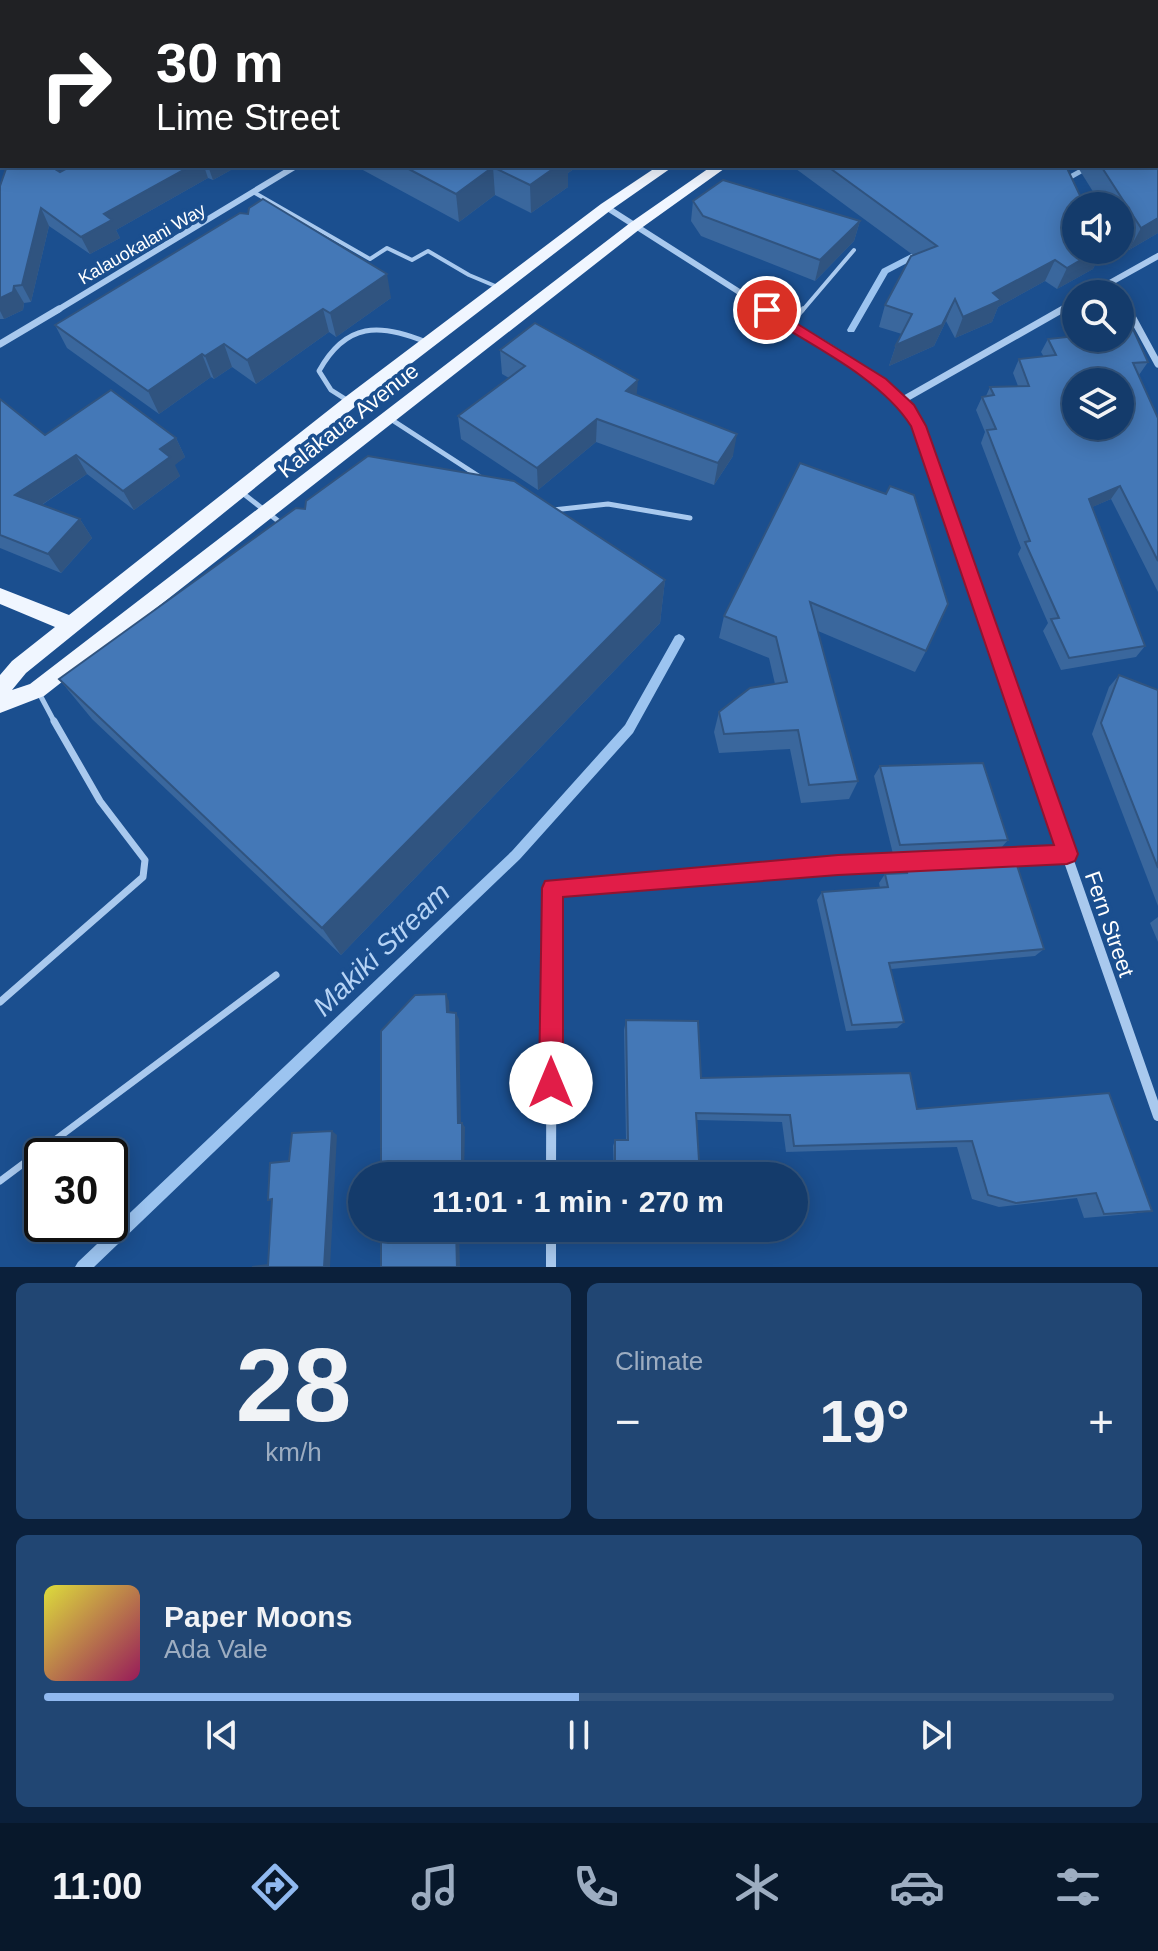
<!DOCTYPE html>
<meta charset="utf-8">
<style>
:root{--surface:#143b6b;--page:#214673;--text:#f1f3f6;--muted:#9dadc1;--line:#33557e;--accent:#90b9f0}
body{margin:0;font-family:Helvetica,sans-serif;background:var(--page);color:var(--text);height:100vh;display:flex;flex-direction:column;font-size:30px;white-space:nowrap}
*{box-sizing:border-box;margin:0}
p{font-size:26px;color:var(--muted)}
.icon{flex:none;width:44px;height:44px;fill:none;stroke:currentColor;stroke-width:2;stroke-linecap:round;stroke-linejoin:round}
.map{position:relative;height:1267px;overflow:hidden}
.side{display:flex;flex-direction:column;gap:16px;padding:16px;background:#0b203b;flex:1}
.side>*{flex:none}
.hud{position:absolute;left:0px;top:0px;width:1158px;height:168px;box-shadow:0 4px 20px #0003,0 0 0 2px var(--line);background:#202124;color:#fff;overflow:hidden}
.buttons{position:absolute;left:1062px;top:192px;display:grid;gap:16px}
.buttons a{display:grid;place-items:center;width:72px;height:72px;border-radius:50%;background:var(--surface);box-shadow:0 4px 20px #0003,0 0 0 2px var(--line);font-size:40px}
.speed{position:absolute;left:24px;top:1138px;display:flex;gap:16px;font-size:40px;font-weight:700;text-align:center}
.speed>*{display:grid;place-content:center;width:104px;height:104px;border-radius:50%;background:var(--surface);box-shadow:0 4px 20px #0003,0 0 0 2px var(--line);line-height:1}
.speed .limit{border:4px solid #111;border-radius:12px;background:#fff;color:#111}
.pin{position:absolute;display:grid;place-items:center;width:68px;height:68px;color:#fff;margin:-34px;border:4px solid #fff;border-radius:50%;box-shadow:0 2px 8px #0007}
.me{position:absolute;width:88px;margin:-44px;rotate:0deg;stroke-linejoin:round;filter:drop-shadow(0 0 6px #0008)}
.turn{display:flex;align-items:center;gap:28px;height:168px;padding:0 24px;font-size:36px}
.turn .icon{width:104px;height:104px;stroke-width:2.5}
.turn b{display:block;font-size:56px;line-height:68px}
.big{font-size:60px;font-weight:700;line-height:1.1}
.side .card{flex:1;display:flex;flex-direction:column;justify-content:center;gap:12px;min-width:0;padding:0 28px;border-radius:12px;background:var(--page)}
.side .dial{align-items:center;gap:0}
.dial b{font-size:104px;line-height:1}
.song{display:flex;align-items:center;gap:24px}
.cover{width:96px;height:96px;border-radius:12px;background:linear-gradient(135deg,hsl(60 70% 55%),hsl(330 70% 35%))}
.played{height:8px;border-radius:4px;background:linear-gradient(90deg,var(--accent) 50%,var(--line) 50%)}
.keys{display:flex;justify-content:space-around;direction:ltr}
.heat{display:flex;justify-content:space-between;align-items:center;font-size:44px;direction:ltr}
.side .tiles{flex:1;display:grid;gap:16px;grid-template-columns:1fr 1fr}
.card:last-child{grid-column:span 2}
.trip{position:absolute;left:348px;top:1162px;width:460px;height:80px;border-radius:40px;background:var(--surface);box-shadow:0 4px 20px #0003,0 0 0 2px var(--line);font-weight:700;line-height:80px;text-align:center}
.menu{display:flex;height:128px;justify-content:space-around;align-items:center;background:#08182b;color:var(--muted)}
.menu .icon{width:56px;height:56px}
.menu .current{color:var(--accent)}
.menu b{font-size:36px;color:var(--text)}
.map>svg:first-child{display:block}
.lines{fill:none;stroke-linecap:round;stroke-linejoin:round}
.stream{fill:#9cc4f0;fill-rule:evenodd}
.service-far2{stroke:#a9c9ee;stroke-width:4}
.service-far1{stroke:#a9c9ee;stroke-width:5}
.service{stroke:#a9c9ee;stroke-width:7}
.minor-far2{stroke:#a9c9ee;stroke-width:6}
.minor-far1{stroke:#a9c9ee;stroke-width:7}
.minor{stroke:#a9c9ee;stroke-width:10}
.primary{fill:#f0f6ff;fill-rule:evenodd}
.wall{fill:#3a679d}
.shaded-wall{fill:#305480}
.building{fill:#4478b7;stroke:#305480;stroke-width:2;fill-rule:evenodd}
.route{fill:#e11d48;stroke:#92132f;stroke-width:2}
.labels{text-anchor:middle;stroke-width:7;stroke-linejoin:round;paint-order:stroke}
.far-street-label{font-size:18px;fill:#fff;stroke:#1b4f8f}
.street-label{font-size:22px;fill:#fff;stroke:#1b4f8f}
.near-water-label{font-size:28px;font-style:italic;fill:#b5d3f5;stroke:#1b4f8f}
</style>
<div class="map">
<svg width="1158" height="1267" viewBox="0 0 1158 1267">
<rect width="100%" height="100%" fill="#1b4f8f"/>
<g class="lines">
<g class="stream">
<path d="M1085 166H1095L1063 184 1056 182Z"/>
<path d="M923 248 926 249V253L888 273 854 332H848L847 330 882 269Z"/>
<path d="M679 634 683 636 685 639 633 733 520 859 94 1267H75L78 1262 512 851 625 725 675 636Z"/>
</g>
<g class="service-far2">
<path d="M255 193 370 259 387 248 412 260 428 251 469 275 500 288"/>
<path d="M802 311 854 250"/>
</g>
<g class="service-far1">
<path d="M790 325 803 309"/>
<path d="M350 402 331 390 319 371C346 322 380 323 426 342"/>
<path d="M389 418 480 477"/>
<path d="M240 491 282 524"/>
<path d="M553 510 608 504 690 518"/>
<path d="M39 693 55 723"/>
</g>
<g class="service">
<path d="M0 1002 143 877 145 860 100 801 54 721"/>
<path d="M0 1181 276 975"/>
</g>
<g class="minor-far2">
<path d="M606 207 769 311"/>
<path d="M1090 294 1158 256"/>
<path d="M1120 295 1129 311"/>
<path d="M56 311 296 166"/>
<path d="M1060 311 1076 302"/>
</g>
<g class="minor-far1">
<path d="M766 309C816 341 888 374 918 426L1021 723"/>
<path d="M1128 309 1158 364"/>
<path d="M0 344 59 309"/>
<path d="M901 401 1063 309"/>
</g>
<g class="minor">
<path d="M1020 721 1158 1116"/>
<path d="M1004 857 1067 854"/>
<path d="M551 1176 552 888 914 861"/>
<path d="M551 1228V1267"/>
</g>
<g class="primary">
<path d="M1046 0H1063L1045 2Z"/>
<path d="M1128 0H1146L1127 2Z"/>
<path d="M2 98V110H0V99Z"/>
<path d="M658 166H674L611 210 356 406 26 673 12 690 30 684 630 223 712 166H728L640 229 44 696 0 713V675L12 661 55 627 0 604V588L69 615 344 398 601 204Z"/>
</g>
</g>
<g class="wall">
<path d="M105 0H653L657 2H106Z"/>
<path d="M749 0H852L853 1 972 2H752Z"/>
<path d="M1158 46V233L1129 250 1120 235V206H1102L1077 166H1156Z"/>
<path d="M71 166H238L213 180 208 178 116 230 120 238 90 254 49 226 31 302 24 303 23 310 4 319H0V186L60 172Z"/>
<path d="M361 166H578L568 173V187L531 213 495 195 459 222 361 169Z"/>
<path d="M792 166H1075L1068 170 1076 250H1102L1093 269 1057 289 1045 281 998 307 992 322 955 338 946 321 934 346 889 366 896 345 902 334 879 327 885 305 913 255Z"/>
<path d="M693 201 860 221 854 241 815 281 701 236 691 221Z"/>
<path d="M391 298 336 337 329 332 256 384 232 367 214 379 211 377 159 414 67 348 55 325Z"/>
<path d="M1048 339 1148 362 1139 375 1158 418V592L1111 499 1092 507 1145 646 1136 657 1061 670 1043 631 1048 623 1018 554 1021 548 981 443 985 432 976 410 982 397 986 396 990 387 1018 386 1013 373 1019 359 1044 357 1041 352Z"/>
<path d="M500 350 637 396 733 456 714 485 596 442 538 490 461 439 458 416 509 378 502 374Z"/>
<path d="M0 399 45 435 176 438 185 457 174 465 180 476 134 510 87 474 42 505 80 519 92 538 61 573 0 548Z"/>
<path d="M886 494 926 651 915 672 818 631 858 781 849 799 801 803 790 749 719 753 714 732 719 712 775 684 769 658 719 638 724 616Z"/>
<path d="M665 580 660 623 341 955 92 719 59 679Z"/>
<path d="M1119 675 1158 690V906L1092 734 1109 687Z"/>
<path d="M880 766 1008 840 1000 849 893 854 874 776Z"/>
<path d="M904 862 1044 949 1035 956 891 969 904 1022 897 1028 846 1031 817 900 822 892 880 888 879 883 885 874 898 873 897 870Z"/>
<path d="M1158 917V942L1150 923Z"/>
<path d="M626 1020 701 1078 917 1109 1152 1211 1130 1214 1084 1218 1077 1198 999 1207 972 1199 957 1147 786 1152 782 1122 697 1120 700 1176H614L613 1146 615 1140H626L624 1030Z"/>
<path d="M614 1228H703V1238L699 1241 614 1240Z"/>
</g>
<g class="shaded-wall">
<path d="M936 0H978L972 2H930Z"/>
<path d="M191 166H204L208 178 116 230 120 238 90 254 81 237 104 214Z"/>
<path d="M208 166H238L213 180Z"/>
<path d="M556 166H578L568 173V187L531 213 530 185Z"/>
<path d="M493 167 495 195 459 222 456 194Z"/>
<path d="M41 208 49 226 31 302 22 285Z"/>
<path d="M1158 218V233L1129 250 1141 228Z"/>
<path d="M860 221 854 241 815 281 820 260Z"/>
<path d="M1098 250H1102L1093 269 1057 289 1067 268Z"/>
<path d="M1055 260 1045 281 998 307 992 322 955 338 963 317 993 293Z"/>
<path d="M387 274 391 298 336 337 330 313Z"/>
<path d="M14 286 24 303 23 310 4 319 0 311V298Z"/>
<path d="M955 299 946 321 934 346 889 366 896 345Z"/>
<path d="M323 309 329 332 256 384 247 360Z"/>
<path d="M224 344 232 367 214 379 205 356Z"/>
<path d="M202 354 211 377 159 414 148 391Z"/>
<path d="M638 380 636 403 626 391Z"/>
<path d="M597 419 596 442 538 490 537 468Z"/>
<path d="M737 434 733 456 714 485 718 463Z"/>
<path d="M176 438 185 457 175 465 180 476 134 510 123 491 160 449Z"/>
<path d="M76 455 87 474 28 514 15 495Z"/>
<path d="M1120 486 1111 499 1081 512 1089 499Z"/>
<path d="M80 519 92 538 61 573 48 554Z"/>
<path d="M665 580 660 623 341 955 322 928Z"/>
<path d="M446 994 449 1001 450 1019 447 1012Z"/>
<path d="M456 1013 459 1019 461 1127 458 1123Z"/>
<path d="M462 1123 465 1127 464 1176H462Z"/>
<path d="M332 1131 337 1135 330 1267H324Z"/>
<path d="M456 1228H459L460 1267H457Z"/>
</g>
<g class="building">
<path d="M223 0H653L658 2H227Z"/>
<path d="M772 0H852L853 1 857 0H936L930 2H775Z"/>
<path d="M1156 45 1158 46V218L1141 228 1101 166H1156Z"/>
<path d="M7 166H50L60 172 71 166H191L104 214 112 220 81 237 41 208 22 285 14 286 13 292 0 298V186Z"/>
<path d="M403 166H557L530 185 493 167 456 194Z"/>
<path d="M827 166H1066L1085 206H1076V250H1098L1067 268 1055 260 993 293 1001 300 963 317 955 299 942 325 896 345 912 314 885 305 911 256 937 246Z"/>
<path d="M723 180 860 221 820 260 703 216 693 201Z"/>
<path d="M263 199 387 274 330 313 323 309 247 360 224 344 205 356 202 354 148 391 55 325 240 213 248 214 249 208Z"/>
<path d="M1120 318H1128L1148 362 1133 363 1158 418V561L1120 486 1089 499 1145 646 1069 658 1051 619 1059 618 1025 542 1030 541 987 430 996 429 982 397 994 395 990 387 1029 386 1019 359 1056 355 1048 339 1076 336V338H1120ZM1076 382H1120V426H1076Z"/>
<path d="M535 323 638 380 626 391 737 434 718 463 597 419 537 468 458 416 525 366 500 350Z"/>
<path d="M111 390 176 438 160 449 170 457 123 491 76 455 15 495 80 519 48 554 0 535V399L45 435Z"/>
<path d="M368 456 514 481 665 580 322 928 59 679 296 508 305 509 306 501Z"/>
<path d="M800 463 886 494 890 486 914 495 948 604 926 651 810 602 858 781 809 785 798 730 724 734 719 712 750 688 787 682 776 637 724 616Z"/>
<path d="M1119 675 1158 690V868L1101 723Z"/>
<path d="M983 763 1008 840 900 845 880 766Z"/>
<path d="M1014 856 1044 949 889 963 904 1022 852 1025 822 892 888 887 885 874 907 873 904 862Z"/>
<path d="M446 994 447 1012 456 1013 458 1123H462V1176H381V1031L415 995Z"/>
<path d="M626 1020 698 1021 701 1078 910 1073 917 1109 1109 1093 1152 1211 1104 1214 1096 1193 1016 1203 988 1195 972 1141 794 1146 790 1115 696 1113 700 1176H615V1140H628Z"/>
<path d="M332 1131 324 1267H252L268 1265 272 1199 268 1200 270 1163 289 1161 292 1133Z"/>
<path d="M381 1228H456L457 1267H381Z"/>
<path d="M616 1228H703V1238L616 1237Z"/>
</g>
<path class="route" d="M767 305 886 379 914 405 926 426 1078 854 1075 861 1067 864 838 875 563 897V1083L559 1091 551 1094 543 1091 539 1083 542 888 545 881 838 855 1054 845 911 426C881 378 809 344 762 314V307Z"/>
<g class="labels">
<g class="far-street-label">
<text transform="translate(142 244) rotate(-30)" y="6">Kalauokalani Way</text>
</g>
<g class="street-label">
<text transform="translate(348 420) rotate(-38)" y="8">Kalākaua Avenue</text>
<text transform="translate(1110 924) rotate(71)" y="8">Fern Street</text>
</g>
<g class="near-water-label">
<text transform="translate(381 949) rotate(-44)" y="10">Makiki Stream</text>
</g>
</g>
</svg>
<div class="buttons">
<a><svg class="icon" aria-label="sound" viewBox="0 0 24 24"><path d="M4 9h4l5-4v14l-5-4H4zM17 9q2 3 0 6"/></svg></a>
<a><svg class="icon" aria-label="search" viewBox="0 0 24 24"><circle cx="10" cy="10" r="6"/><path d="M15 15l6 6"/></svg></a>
<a><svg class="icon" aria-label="layers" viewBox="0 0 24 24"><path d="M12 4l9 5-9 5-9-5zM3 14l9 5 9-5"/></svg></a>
</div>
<div class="speed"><div class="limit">30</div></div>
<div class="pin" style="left:767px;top:310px;background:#d93025"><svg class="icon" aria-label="arrive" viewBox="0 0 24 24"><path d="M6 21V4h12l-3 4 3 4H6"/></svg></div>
<svg class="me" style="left:551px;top:1083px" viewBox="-20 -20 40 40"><circle r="19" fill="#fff"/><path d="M0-13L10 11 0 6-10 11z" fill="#e11d48"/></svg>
<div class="trip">11:01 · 1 min · 270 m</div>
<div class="hud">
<div class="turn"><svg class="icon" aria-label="right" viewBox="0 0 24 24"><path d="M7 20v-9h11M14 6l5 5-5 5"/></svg><div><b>30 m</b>Lime Street</div></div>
</div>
</div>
<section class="side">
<div class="tiles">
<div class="card dial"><b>28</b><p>km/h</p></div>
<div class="card"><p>Climate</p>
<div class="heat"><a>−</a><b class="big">19°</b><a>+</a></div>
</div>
<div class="card">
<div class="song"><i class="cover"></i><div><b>Paper Moons</b><p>Ada Vale</p></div></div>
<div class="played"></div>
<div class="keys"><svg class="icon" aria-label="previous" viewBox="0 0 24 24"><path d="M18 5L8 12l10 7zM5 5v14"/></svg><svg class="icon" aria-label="pause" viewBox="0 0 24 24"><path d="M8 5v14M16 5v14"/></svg><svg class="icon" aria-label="next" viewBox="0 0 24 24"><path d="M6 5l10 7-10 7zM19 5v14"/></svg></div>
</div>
</div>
</section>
<nav class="menu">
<b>11:00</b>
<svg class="icon current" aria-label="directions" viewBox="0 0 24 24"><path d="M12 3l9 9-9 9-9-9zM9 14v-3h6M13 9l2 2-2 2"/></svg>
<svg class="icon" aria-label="music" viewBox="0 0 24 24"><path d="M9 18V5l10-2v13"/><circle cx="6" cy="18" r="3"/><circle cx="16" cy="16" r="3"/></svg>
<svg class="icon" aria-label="phone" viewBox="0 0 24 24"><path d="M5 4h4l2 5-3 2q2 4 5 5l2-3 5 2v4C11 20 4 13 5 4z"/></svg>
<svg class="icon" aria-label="climate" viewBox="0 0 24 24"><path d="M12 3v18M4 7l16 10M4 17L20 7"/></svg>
<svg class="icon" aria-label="car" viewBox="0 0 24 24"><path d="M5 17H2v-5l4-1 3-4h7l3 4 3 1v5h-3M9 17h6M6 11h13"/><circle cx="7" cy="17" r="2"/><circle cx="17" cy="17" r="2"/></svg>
<svg class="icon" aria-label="filters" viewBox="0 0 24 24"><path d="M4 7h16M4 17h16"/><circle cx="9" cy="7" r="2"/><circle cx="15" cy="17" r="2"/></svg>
</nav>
